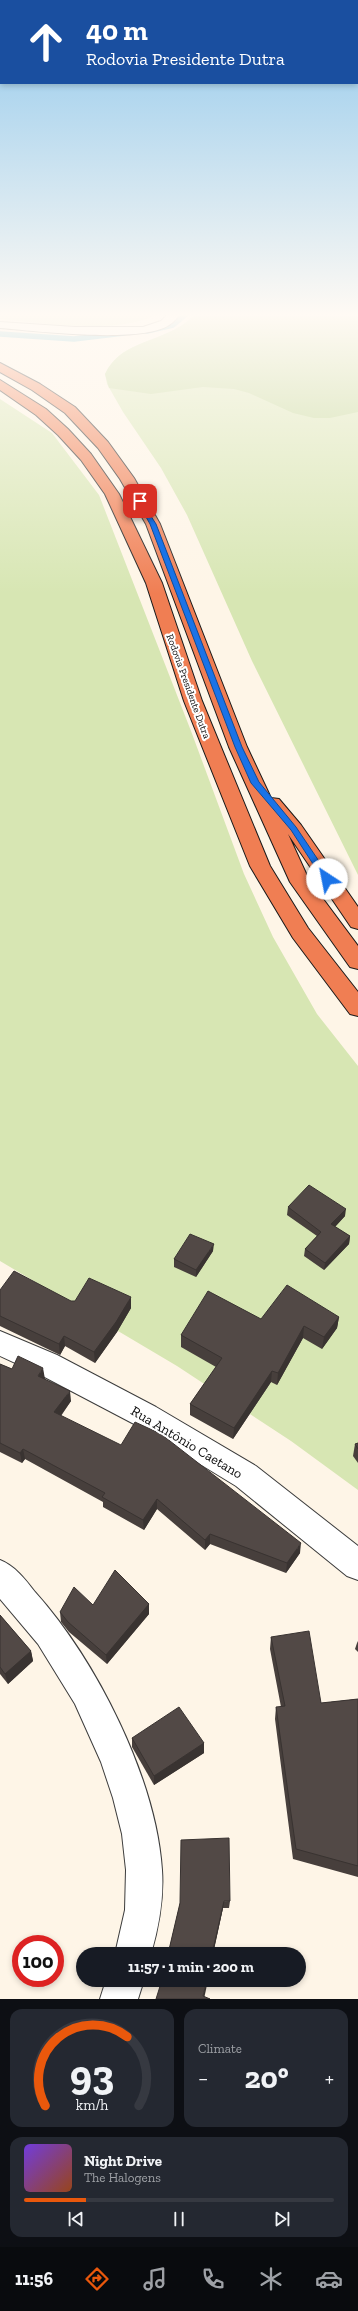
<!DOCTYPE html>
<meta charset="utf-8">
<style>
:root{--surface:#171b24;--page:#242831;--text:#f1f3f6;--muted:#9ea1a6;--line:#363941;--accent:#ea580c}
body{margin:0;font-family:"Zilla Slab",serif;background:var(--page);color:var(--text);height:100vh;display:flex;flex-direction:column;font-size:15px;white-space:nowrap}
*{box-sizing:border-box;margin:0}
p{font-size:13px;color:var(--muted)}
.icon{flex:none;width:22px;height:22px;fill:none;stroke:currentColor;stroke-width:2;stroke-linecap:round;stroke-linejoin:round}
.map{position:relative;height:1999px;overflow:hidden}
.sheet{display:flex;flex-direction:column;gap:10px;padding:10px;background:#0d0f14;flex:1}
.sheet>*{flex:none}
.hud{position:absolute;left:0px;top:0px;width:358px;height:84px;box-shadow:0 2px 6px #0003;background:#1a4fa0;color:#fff;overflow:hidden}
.speed{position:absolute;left:12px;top:1935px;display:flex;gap:8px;font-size:20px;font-weight:700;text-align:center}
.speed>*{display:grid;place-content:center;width:52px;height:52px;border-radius:50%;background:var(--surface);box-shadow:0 2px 6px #0003;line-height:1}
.speed .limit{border:6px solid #d22;background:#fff;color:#111}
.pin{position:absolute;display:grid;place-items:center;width:34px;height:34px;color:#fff;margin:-17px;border-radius:8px;box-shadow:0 2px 6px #0006}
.me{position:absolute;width:44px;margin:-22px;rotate:326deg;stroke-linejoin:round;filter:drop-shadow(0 0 3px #0008)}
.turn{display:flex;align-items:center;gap:14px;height:84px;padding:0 20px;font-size:18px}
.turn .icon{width:52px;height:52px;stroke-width:2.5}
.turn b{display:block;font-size:28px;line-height:34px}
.big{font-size:30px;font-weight:700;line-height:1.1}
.sheet .widget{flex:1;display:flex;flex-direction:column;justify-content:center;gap:6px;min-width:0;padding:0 14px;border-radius:12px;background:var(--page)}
.sheet .dial{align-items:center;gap:0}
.dial svg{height:104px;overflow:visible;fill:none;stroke:var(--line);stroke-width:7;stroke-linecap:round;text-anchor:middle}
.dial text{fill:var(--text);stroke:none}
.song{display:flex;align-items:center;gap:12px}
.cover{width:48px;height:48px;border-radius:6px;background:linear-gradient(135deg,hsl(260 70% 55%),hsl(20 70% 35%))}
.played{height:4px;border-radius:2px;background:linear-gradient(90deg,var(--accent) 20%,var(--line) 20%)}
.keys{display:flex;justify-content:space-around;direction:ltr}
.heat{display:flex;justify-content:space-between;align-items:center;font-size:22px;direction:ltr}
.sheet .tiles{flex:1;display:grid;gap:10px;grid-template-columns:1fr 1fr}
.widget:last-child{grid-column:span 2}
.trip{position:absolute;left:76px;top:1947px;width:230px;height:40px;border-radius:20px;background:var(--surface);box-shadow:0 2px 6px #0003;font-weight:700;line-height:40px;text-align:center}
.menu{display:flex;height:64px;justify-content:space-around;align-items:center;background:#090b0e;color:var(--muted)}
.menu .icon{width:28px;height:28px}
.menu .on{color:var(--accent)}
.menu b{font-size:18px;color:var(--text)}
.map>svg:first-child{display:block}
.green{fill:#d7e6b3}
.forest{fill:#bed693}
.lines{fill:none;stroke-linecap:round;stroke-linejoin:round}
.stream{stroke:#37a9c8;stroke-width:5.5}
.minor-casing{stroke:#3c3c3c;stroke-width:2}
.highway-casing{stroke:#1a1a1a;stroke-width:2}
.minor{fill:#fff;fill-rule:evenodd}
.highway{fill:#f07e53;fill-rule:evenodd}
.wall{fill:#473f3c}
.shaded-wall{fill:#393331}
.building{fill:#524946;stroke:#393331}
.route{fill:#1a73e8;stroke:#114b97}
.labels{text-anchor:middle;stroke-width:4;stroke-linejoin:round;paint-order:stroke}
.far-street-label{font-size:10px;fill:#090909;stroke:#fff}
.near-street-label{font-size:14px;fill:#090909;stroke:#fff}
</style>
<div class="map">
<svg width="358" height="1999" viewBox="0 0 358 1999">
<rect width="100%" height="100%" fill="#fef5e7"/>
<g class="green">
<path d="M0 314H157C121 335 42 323 0 319Z"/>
<path d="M196 314H358V875L252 661 187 515 161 468 123 412 107 384 105 374C120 343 153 343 179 327 185 324 191 318 196 314Z"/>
<path d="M0 399 52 433 99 495 191 731 244 874 273 937 317 1014 358 1066V1490L291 1441 177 1366 0 1261Z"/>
</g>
<path class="forest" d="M196 314H358V412L330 418H314L293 413 249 393 234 389 203 387 151 394 109 388 105 374C120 343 153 343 179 327 185 324 191 318 196 314Z"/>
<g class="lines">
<g class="stream">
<path d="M147 331 173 325 186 314"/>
<path d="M0 334 74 339 124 333"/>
</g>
<defs>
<g id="minor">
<path d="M168 314H180C177 318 173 323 169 325 142 344 35 331 0 328V322L75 327H143L161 321Z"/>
<path d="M0 1331 57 1355 156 1407 256 1466 358 1546V1580L347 1576 236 1486 136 1425 37 1373 0 1356Z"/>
<path d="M0 1560C15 1566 25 1579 35 1592 96 1660 156 1778 162 1870 164 1899 159 1926 151 1954H115L125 1910 126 1870 122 1834 113 1798 101 1762 75 1704 38 1644 0 1599Z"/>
<path d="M106 1980H144L138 1999H100Z"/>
</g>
<g id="highway">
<path d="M0 363 40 384 75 407 108 442 134 478 160 524 247 747 271 798 279 799 301 825 358 907V929L351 927 288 834 309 880 358 946V969L350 967 290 882 229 747 146 524 120 479 98 448 65 413 32 390 0 372Z"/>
<path d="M0 380 46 409 68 429 91 454 119 494 162 583 202 701 270 866 308 928 358 992V1016L350 1014 293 938 250 866 184 701 146 583 105 494 81 460 58 435 36 415 0 390Z"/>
</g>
</defs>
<use href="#minor" class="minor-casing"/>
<use href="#highway" class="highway-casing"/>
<use href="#minor" class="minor"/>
<use href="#highway" class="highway"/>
</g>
<g class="wall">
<path d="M288 1207 345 1216 335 1227 350 1236 349 1244 324 1270 304 1256 305 1249 317 1236 287 1215Z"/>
<path d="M213 1251 196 1277 174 1267V1259Z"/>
<path d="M0 1290 71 1301 131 1308 117 1332 95 1363 65 1346 60 1355 0 1326Z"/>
<path d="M339 1317 337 1328 322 1349 303 1338 277 1385 271 1382 233 1439 190 1415V1404L216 1367 181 1347V1335L261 1319Z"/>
<path d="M0 1364 12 1369 44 1379 71 1401 61 1416 300 1553 286 1573 210 1544 205 1550 157 1509 144 1530 103 1507V1502L25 1459 22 1463 0 1452Z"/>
<path d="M358 1443V1463L353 1456 355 1444Z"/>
<path d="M149 1604V1614L107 1664 69 1632 61 1622 60 1612 93 1605Z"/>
<path d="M0 1615 31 1651 33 1661 8 1684 0 1674Z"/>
<path d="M271 1637 321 1703 358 1699V1877L293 1859 275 1719 276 1707H281L270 1649Z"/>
<path d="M358 1641V1652L355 1649 357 1643Z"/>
<path d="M132 1738 204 1743V1753L154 1785 132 1747Z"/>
<path d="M230 1901 229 1908H223L213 1954H168L180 1903Z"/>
</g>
<g class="shaded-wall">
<path d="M346 1209 345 1216 330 1232 331 1224Z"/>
<path d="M350 1236 349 1244 324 1270 325 1263Z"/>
<path d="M214 1244 213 1251 196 1277V1270Z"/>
<path d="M131 1297V1308L117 1332 95 1363 94 1352Z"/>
<path d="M339 1317 337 1328 322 1349 324 1337Z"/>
<path d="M304 1326 303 1338 277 1385 278 1373Z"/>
<path d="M64 1336 65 1346 60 1355 59 1344Z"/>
<path d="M43 1368 45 1379 40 1387 38 1376Z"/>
<path d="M272 1371 271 1382 233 1439 234 1428Z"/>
<path d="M70 1391 71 1401 55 1423 54 1412Z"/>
<path d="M23 1449 25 1459 22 1463 20 1453Z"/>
<path d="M157 1499V1509L144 1530 143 1520Z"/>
<path d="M210 1534V1544L205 1550V1540Z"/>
<path d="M301 1543 300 1553 286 1573 287 1563Z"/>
<path d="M149 1604V1614L107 1664 106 1655Z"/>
<path d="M31 1651 33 1661 8 1684 5 1674Z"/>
<path d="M204 1743V1753L154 1785V1776Z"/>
<path d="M224 1901 223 1908 213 1954H212Z"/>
<path d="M207 1980H208L204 1999 203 1996Z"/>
</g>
<g class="building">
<path d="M309 1185 346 1209 331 1224 350 1236 325 1263 305 1249 321 1232 288 1207Z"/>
<path d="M190 1234 214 1244 196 1270 174 1259Z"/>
<path d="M14 1271 71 1301H75L89 1278 131 1297 116 1322 94 1352 64 1336 59 1344 0 1316V1290Z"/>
<path d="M287 1285 339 1317 324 1337 304 1326 278 1373 272 1371 234 1428 190 1404 222 1358 181 1335 208 1291 261 1319Z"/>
<path d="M18 1356 43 1368 38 1376 70 1391 54 1412 121 1445 135 1422 161 1434 301 1543 287 1563 210 1534 205 1540 157 1499 143 1520 102 1497 105 1493 23 1449 20 1453 0 1443V1364L12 1369Z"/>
<path d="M358 1443V1449L355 1444Z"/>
<path d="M115 1570 149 1604 106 1655 68 1622 60 1612 74 1587 93 1605Z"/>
<path d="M0 1615 31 1651 5 1674 0 1667Z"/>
<path d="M309 1631 321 1703 358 1699V1866L296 1849 276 1707 285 1706 271 1637Z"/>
<path d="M179 1707 204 1743 154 1776 132 1738Z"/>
<path d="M229 1838 230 1901H224L212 1954H168L180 1903 181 1840Z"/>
<path d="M162 1980H207L203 1996 210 1999H156Z"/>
</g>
<linearGradient id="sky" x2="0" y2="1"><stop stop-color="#90c8ec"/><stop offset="0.53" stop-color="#fffaf4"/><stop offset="1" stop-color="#fffaf4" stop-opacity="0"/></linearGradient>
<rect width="358" height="594" fill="url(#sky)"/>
<path class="route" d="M140 499 156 524 242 747 259 782 296 827 331 879 330 881H324L291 830 251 783 235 747 150 524 137 501Z"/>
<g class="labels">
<g class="far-street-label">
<text transform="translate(189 686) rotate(70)" y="4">Rodovia Presidente Dutra</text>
</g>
<g class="near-street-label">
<text transform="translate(187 1442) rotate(31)" y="5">Rua Antônio Caetano</text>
</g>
</g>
</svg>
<div class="speed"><div class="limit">100</div></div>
<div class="pin" style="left:140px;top:501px;background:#d93025"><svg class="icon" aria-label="arrive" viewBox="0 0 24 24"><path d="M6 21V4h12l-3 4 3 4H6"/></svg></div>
<svg class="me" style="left:327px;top:879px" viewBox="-20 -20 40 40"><circle r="19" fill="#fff"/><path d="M0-13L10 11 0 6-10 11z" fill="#1a73e8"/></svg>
<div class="trip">11:57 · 1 min · 200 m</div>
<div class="hud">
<div class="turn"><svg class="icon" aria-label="ahead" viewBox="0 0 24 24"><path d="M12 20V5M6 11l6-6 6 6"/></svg><div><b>40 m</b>Rodovia Presidente Dutra</div></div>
</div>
</div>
<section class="sheet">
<div class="tiles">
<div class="widget dial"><svg viewBox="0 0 100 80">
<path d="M14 69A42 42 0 1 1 86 69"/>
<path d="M14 69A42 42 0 0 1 77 16" stroke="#ea580c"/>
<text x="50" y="56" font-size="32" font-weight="700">93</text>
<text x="50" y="72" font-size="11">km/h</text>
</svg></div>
<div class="widget"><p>Climate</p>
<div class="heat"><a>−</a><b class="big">20°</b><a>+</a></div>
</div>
<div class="widget">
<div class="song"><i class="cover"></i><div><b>Night Drive</b><p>The Halogens</p></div></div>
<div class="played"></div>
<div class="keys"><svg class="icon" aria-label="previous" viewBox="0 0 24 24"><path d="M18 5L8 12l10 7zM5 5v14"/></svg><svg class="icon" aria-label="pause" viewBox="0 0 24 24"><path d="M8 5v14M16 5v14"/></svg><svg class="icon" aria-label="next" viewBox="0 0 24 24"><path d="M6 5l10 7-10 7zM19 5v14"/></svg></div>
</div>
</div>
</section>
<nav class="menu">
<b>11:56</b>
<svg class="icon on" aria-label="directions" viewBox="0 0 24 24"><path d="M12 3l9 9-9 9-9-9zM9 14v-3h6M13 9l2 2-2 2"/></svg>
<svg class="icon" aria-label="music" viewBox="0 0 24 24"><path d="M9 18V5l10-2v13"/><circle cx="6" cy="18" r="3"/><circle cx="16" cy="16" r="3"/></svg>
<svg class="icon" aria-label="phone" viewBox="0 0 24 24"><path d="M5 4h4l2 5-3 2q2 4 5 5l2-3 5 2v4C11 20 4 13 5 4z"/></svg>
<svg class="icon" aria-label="climate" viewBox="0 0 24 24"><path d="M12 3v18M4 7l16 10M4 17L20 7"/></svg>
<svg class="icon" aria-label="car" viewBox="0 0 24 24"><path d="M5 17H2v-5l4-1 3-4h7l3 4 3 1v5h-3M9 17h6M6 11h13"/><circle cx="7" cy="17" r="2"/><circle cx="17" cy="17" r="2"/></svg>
</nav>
